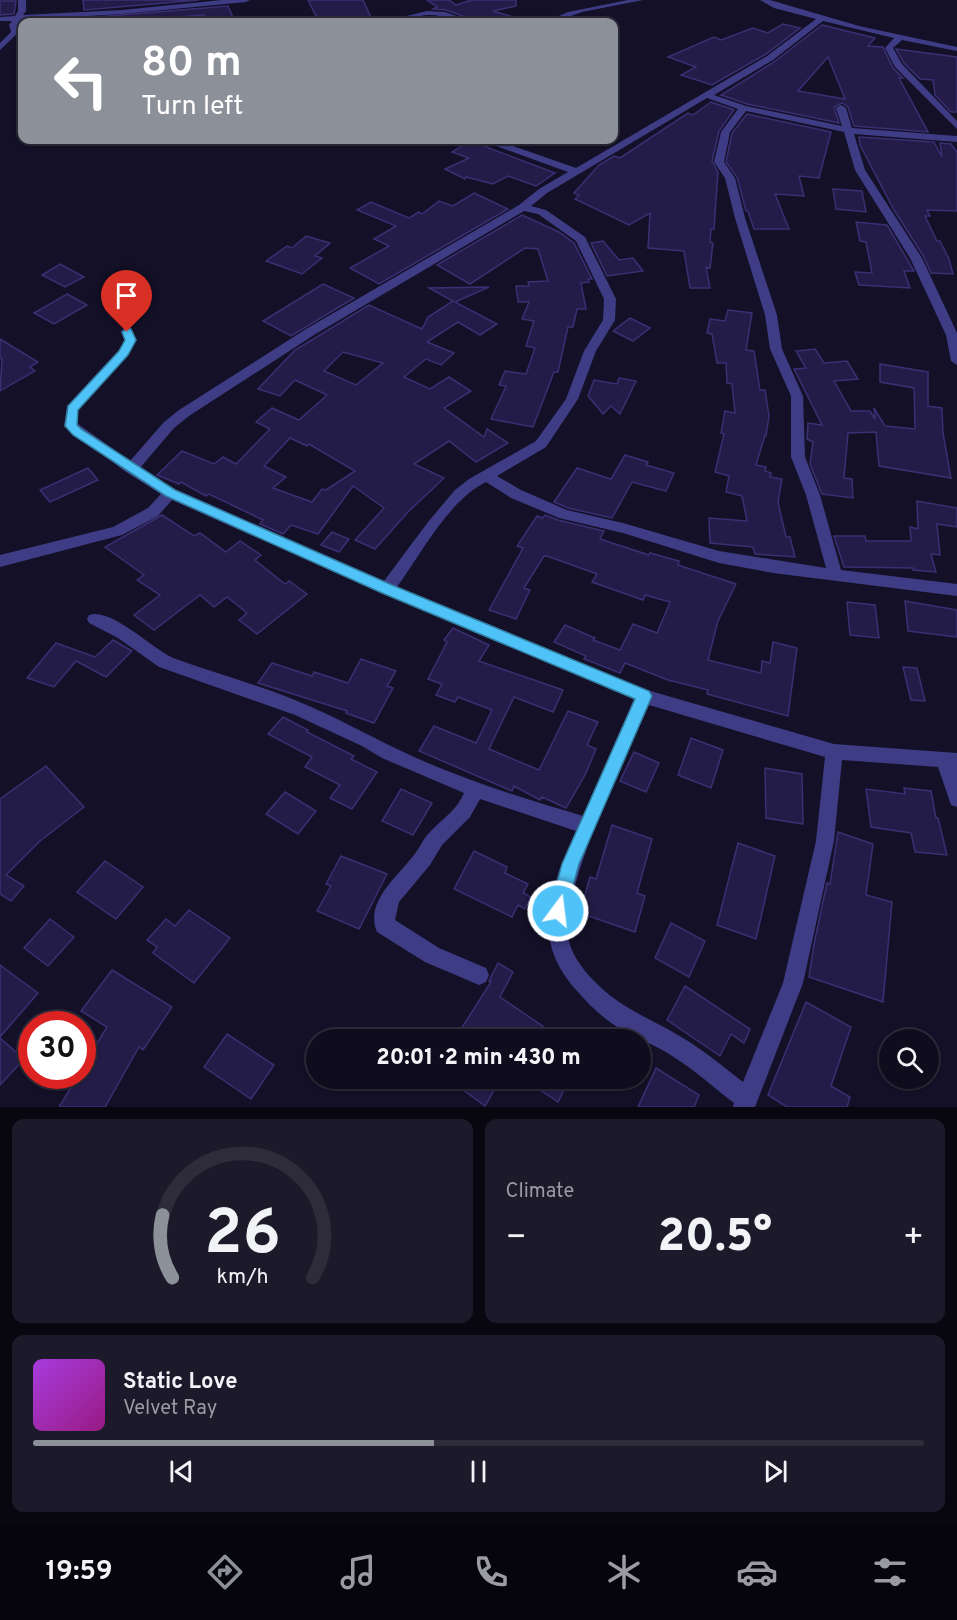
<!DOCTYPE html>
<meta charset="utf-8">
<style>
:root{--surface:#0e0c1d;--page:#1c1a2a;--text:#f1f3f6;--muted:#9b9ba4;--line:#2e2c3b;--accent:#8c9099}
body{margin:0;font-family:Overpass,sans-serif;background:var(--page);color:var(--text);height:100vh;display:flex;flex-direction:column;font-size:22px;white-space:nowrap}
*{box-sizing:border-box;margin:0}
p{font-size:20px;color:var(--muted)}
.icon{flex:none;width:33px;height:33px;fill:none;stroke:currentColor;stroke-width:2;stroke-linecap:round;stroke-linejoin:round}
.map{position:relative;height:1107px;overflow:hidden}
.details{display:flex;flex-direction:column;gap:12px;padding:12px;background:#080710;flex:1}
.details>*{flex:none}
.guide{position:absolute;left:18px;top:18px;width:600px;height:126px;border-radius:12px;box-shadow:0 2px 4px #0004,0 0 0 2px var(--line);background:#8c9099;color:#fff;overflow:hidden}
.buttons{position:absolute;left:879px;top:1029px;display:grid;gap:12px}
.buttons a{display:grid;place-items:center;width:60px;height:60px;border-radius:50%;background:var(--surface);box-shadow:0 2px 4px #0004,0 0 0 2px var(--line);font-size:30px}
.speed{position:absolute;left:18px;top:1011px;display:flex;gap:12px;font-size:30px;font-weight:700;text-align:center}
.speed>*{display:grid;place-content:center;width:78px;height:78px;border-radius:50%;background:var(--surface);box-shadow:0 2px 4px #0004,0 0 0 2px var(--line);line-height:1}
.speed .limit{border:9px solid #d22;background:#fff;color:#111}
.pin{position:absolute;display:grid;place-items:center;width:51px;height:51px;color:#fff;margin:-62px -26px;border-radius:50% 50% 50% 0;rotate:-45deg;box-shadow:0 0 6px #0007}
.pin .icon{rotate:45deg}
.me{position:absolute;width:66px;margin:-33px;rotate:15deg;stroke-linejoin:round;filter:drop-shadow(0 0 4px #0008)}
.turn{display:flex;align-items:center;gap:21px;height:126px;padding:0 24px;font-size:27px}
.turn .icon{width:78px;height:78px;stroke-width:2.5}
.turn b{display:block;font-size:42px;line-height:51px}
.big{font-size:45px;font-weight:800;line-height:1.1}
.details .tile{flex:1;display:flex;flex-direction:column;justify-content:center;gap:9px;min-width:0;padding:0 21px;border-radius:12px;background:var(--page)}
.details .dial{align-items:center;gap:0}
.dial svg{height:156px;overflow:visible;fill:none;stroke:var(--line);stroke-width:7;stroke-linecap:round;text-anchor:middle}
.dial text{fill:var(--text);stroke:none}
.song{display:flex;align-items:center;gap:18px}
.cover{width:72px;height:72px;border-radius:9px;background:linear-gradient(135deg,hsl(280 70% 55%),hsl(310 70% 35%))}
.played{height:6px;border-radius:3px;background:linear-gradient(90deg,var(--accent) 45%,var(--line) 45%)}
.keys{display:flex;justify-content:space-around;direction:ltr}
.heat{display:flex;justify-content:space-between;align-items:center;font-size:33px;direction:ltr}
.details .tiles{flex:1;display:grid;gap:12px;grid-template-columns:1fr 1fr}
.tile:last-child{grid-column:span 2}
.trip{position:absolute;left:306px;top:1029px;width:345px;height:60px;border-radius:30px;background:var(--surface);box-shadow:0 2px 4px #0004,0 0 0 2px var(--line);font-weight:800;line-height:60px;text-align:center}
.dock{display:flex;height:96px;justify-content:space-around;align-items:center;background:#06050c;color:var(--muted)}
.dock .icon{width:42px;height:42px}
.dock .on{color:var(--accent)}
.dock b{font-size:27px;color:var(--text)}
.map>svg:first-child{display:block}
.building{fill:#241c48;stroke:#3b2f73;stroke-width:1.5;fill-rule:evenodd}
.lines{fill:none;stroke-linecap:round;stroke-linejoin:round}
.minor{fill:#3d3c85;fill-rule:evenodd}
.route{fill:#4fc3f7;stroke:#337fa1;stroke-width:1.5}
</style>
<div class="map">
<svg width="957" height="1107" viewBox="0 0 957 1107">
<rect width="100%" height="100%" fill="#131027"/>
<g class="building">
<path d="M83 0H199L84 10Z"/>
<path d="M308 0H363L373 22H319Z"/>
<path d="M427 0H449L456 5 472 0H516V6L493 11 520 19V22H475L474 20 446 10 433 9 437 7Z"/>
<path d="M0 1H16L14 14 0 15Z"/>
<path d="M228 6 235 22H205L204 15 151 19 152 22H134L133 20 86 22 85 18Z"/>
<path d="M430 17 455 22H402L418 19Z"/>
<path d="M783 24 800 28 766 54 712 85 681 75 696 67 668 57 714 37 721 40 753 28 768 33Z"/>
<path d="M822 25 875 38 868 46 883 47 893 68 903 78H899L928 132 854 126 848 107 842 103 834 107 839 123 747 104 721 95 774 62ZM828 57 845 99 798 91Z"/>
<path d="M896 49 957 57V112H951L935 95 933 80 920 79 904 63Z"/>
<path d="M711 102 734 110 719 131 712 161 718 172 714 229H711L710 242 713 243 710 268 706 267 710 288H690L684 251 648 248 650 213 629 225 575 199 579 195 574 193 599 165 614 156 620 158 688 113 693 115Z"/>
<path d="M747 114 831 132 819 178 799 176 804 196 775 194 789 229H754L748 211H746L737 177 726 162 732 133Z"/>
<path d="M859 137 934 142 942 157 940 143 951 144 957 152V211L927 210 930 216H925L937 241H940L949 259 953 274 931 273 924 257 894 210 860 145Z"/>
<path d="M471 140 489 148 555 173 536 186 508 176 493 184 466 177 465 179 445 169 469 158 452 152Z"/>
<path d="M833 189 862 191 866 212 836 209Z"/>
<path d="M474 193 508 209 379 284 350 268 389 246 374 239 396 226 357 210 371 202 409 218 419 212 422 214 439 201 453 206Z"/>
<path d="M522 215 559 232 574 243 592 279H588L589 282 581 283 586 309H577L573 327H568L558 372H554L533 427 491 419 506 386 499 385 505 371 526 374 535 348 526 346 534 321 522 319 529 302H518L516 286H529L528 282 548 281 538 249 525 248 470 284 437 265Z"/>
<path d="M856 222 887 225 914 271H904L910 288 859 285 855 272 872 273 866 242 860 241Z"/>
<path d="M306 236 330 243 315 256 322 258 302 274 266 261 287 246 292 248Z"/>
<path d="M603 241 619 260 633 258 643 271 607 276 591 243Z"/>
<path d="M60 264 84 277 65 287 42 275Z"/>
<path d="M323 284 354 298 291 336 263 321Z"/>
<path d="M489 287 455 302 497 324 480 335 458 322 427 342 454 353 441 365 426 359 404 377 430 389 449 377 471 391 444 408 484 437 487 429 508 443 476 462 449 441 414 464 444 478 408 512 375 549 355 540 384 508 353 486 318 534 291 525 283 534 260 524 263 520 209 494 206 496 181 482 179 484 157 475 182 451 214 464 223 457 236 464 270 429 256 422 272 408 299 420 327 395 295 380 280 396 258 389 295 350 369 305 422 329 428 317 453 301 429 288ZM343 352 383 363 356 385 324 371ZM290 438 307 446 309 444 355 471 326 490 322 489 312 502 273 488 286 477 264 466Z"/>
<path d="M67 294 87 305 54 324 34 313Z"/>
<path d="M728 310 752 313 746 350 754 351 760 390H765L769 416 766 436 765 435 756 465 766 467 765 471 771 473 770 477 782 479 778 502 786 537H790L795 557 755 554 753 547 710 543 709 518 747 521 742 496 726 492 729 476 715 472 724 434 721 433 725 411 735 413 732 384 727 383 726 363H717L712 334 707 333 710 319 725 321Z"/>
<path d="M630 318 650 328 633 341 613 331Z"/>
<path d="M0 339 38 362 30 367 35 371 0 391 2 359 0 358Z"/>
<path d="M815 349 824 363 847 361 858 379 834 381 851 411H870L875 419 874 408 885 426 915 429 914 388 880 382V364L928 372V406L942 408 943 433 951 478 879 466 876 432 848 433 844 478 852 479 853 498 822 494 810 464 813 442 807 439 808 423 822 425 794 369 806 368 796 351Z"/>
<path d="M619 378 636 381 620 414 611 406 603 414 588 396 594 380 617 384Z"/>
<path d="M625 455 648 462 646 465 674 473 666 491 632 482 612 518 568 508 554 502 577 468 611 479Z"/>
<path d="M88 468 98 480 50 502 40 490Z"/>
<path d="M917 501 957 508V527L937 524 940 555 931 554 936 572 913 570V568L844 567 834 536H865L866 541H911L910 527 918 529Z"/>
<path d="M162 515 194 536 200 533 226 552 240 541 261 555 255 560 285 584 289 581 307 594 257 634 239 620 247 613 227 597 214 607 200 595 154 630 134 615 160 595 137 580 144 575 105 547Z"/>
<path d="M545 515 558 520 604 531 600 539 649 555 650 553 679 561 678 565 736 584 718 621 708 660 761 673 762 661 770 663 773 642 797 648 788 716 707 694 708 690 668 680 625 663 620 673 584 659 586 656 554 642 565 625 595 638 593 640 620 650 633 624 657 633 670 602 645 595 643 600 592 582 597 574 547 556H544L524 588 530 590 516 619 489 610 523 548 517 546 537 516 542 518Z"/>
<path d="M332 532 349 539 339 552 321 545Z"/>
<path d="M905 601 957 610V637L908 631Z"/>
<path d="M847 602 875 605 879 638 850 635Z"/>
<path d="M453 628 489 645 479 661 563 690 553 712 514 697 489 749 539 770 568 711 598 722 587 745 596 749 585 775 566 808 542 797 540 800 514 786 512 791 419 751 434 726 476 743 492 710 458 697 455 702 436 695 442 684 428 679 447 642 444 640Z"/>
<path d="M113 640 132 651 106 677 76 661 54 687 27 678 56 643 95 657Z"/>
<path d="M361 659 396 671 387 686 393 688 374 723 346 713 347 711 258 683 272 663 312 676 314 672 348 683Z"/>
<path d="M903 667 917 668 925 701 911 700Z"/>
<path d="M283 717 308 730 307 732 354 756 351 759 377 772 352 809 330 798 340 785 305 767 312 757 268 734Z"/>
<path d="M691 738 723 750 711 788 678 775Z"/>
<path d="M634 752 659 763 646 792 620 781Z"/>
<path d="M46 766 84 807 40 841 6 875 24 886 11 901 0 894V799Z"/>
<path d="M765 768 802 774 803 824 766 818Z"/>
<path d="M904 788 931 791 936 818H938L947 855 915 852 911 833 871 827 866 789 905 794Z"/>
<path d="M401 789 432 803 413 835 382 821Z"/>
<path d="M285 792 316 811 298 834 266 814Z"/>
<path d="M612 825 652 839 637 893 645 896 635 932 580 913 590 877 596 879Z"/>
<path d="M838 832 873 844 866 895 892 902 883 1002 809 977 814 944 827 883 830 884Z"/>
<path d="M738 843 775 856 756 939 717 925Z"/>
<path d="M474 851 507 867 505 873 528 884 523 893 531 897 525 909 518 905 512 917 454 889Z"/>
<path d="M341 856 387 874 359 929 317 911 331 886 326 884Z"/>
<path d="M105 861 143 887 116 919 77 892Z"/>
<path d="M189 910 230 938 194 983 153 953 157 947 147 940 166 919 175 926Z"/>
<path d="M50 919 74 937 48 966 24 948Z"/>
<path d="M671 923 705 941 689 977 655 958Z"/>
<path d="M498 963 513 972 500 997 563 1040H454L491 982 489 981Z"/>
<path d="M0 965 38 993 0 1037Z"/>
<path d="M112 970 172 1007 143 1050 139 1047 105 1107H59L78 1076H82V1068L107 1027 81 1011Z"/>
<path d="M685 986 750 1029 744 1043 731 1034 720 1056 667 1020Z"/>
<path d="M806 1002 851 1027 831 1086 850 1097 847 1107H787L768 1095Z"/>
<path d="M227 1034 274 1065 251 1099 204 1067Z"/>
<path d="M0 1038 24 1059 0 1085Z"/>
<path d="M656 1068 699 1095 694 1107H638Z"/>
<path d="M447 1078H501L485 1106Z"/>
<path d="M522 1078H570L558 1102Z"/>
</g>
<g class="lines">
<g class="minor">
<path d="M18 0H26V11L23 15 122 10 222 0H250L246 2 122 14 20 20 17 25 19 32 0 50V43L11 32 9 25 12 21H0V17L15 16 18 11Z"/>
<path d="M628 0H643L582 12 554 22H545L568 12Z"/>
<path d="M760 0H770L859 26 957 47V51L902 40 893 48 902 64 957 121V129L895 67 885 48 894 38 823 21 773 60 714 95 746 106 842 126 836 108 841 105 846 108 852 128 957 136V142L854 134 865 170 922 258 957 333V365L951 361 946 335 910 258 855 170 844 132 746 111 730 132 724 162 735 178 745 218 777 315 782 349 803 396 805 457 820 495 841 570 957 584V596L773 573 719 563 623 533 559 518 511 498 486 482C449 500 421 554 397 587L647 690 834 744 957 753V807L951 805 938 767 842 760 834 841 803 983 755 1107H733L734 1103C714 1088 694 1069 672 1056 656 1045 636 1038 619 1028 604 1019 590 1006 578 992 529 940 550 889 576 831L480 799 470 817 442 845 430 865 399 902 395 920 439 948 486 968 489 975 486 982 479 985 425 962 377 932C364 902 398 876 414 855 420 848 423 838 430 832 442 819 457 810 464 793L382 758 362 746 295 715 159 667 118 638 89 623 87 619 89 615C112 607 155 652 176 659 220 675 266 687 309 706 339 719 366 734 395 748 454 777 519 797 583 816L634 699 382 593 172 500 158 516 122 535 0 567V555L113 527 148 508 161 494 126 472 64 426 67 406 119 350 125 340 121 332 123 329H131L137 340 128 355 78 410V424L130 461 164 422 179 410 306 329 519 205 539 189 568 172 485 142 484 140H496L576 168 767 56 816 19 774 8ZM707 98 738 109 721 132 714 162 725 178 735 218 765 315 770 349 791 396V457L806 495 826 568 719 551 623 523 567 510 521 490 497 476 546 447 578 399 596 351 615 320 616 299 585 237 546 210 531 206 547 193ZM524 211 538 214 576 241 604 299 603 320 584 351 566 399 536 441 469 479 455 490 428 522 384 581 175 489 140 468 174 428 189 416 314 335ZM649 705 825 757 816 841 783 983 743 1082C725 1068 707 1053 688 1041 660 1023 631 1013 606 992 591 979 576 963 570 945 554 899 628 753 649 705Z"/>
<path d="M427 11 445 12 473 22C459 24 445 15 430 15 414 15 398 24 382 22Z"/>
</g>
</g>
<path class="route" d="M127 328 131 329 136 340 128 355 78 410 77 425 81 429 175 490 392 585 649 691 652 696 579 864 564 918 558 920 551 918 549 911 562 864 635 699 382 593 166 496 73 435 65 426 68 406 119 351 125 340 122 332Z"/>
</svg>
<div class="buttons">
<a><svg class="icon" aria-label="search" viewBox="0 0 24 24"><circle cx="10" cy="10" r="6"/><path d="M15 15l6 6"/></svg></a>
</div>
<div class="speed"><div class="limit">30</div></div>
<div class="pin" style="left:127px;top:332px;background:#d93025"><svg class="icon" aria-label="arrive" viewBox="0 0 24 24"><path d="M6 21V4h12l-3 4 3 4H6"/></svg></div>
<svg class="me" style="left:558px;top:911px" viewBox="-20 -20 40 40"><circle r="17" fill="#4fc3f7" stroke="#fff" stroke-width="3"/><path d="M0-11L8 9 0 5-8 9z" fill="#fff"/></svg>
<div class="trip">20:01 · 2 min · 430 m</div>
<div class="guide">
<div class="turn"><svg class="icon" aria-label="left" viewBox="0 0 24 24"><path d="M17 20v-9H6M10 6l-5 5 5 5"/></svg><div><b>80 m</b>Turn left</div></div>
</div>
</div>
<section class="details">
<div class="tiles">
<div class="tile dial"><svg viewBox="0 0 100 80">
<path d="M14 69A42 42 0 1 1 86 69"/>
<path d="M14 69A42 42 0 0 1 9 37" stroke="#8c9099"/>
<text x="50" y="56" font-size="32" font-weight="700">26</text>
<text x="50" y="72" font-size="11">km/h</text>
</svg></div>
<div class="tile"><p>Climate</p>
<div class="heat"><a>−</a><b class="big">20.5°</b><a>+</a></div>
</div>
<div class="tile">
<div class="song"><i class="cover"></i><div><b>Static Love</b><p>Velvet Ray</p></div></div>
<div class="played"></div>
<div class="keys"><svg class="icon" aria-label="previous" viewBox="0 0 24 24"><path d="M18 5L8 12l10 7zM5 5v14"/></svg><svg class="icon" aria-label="pause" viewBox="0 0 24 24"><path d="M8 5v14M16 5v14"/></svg><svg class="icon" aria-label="next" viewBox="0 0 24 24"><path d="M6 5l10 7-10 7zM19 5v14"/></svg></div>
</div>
</div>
</section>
<nav class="dock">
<b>19:59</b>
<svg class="icon on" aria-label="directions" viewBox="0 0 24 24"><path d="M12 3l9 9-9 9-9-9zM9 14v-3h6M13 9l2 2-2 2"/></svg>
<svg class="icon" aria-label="music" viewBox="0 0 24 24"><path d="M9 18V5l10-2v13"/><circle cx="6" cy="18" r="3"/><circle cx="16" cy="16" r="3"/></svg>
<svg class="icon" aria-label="phone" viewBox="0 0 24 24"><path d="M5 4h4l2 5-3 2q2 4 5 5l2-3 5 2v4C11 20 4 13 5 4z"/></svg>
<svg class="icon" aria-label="climate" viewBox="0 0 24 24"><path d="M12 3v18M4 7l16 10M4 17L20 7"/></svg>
<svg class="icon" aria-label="car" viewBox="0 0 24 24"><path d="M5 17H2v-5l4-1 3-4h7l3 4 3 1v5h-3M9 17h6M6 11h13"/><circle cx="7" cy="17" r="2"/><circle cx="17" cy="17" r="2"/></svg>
<svg class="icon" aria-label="filters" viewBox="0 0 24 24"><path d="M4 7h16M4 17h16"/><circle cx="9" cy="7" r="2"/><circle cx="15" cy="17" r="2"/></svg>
</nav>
